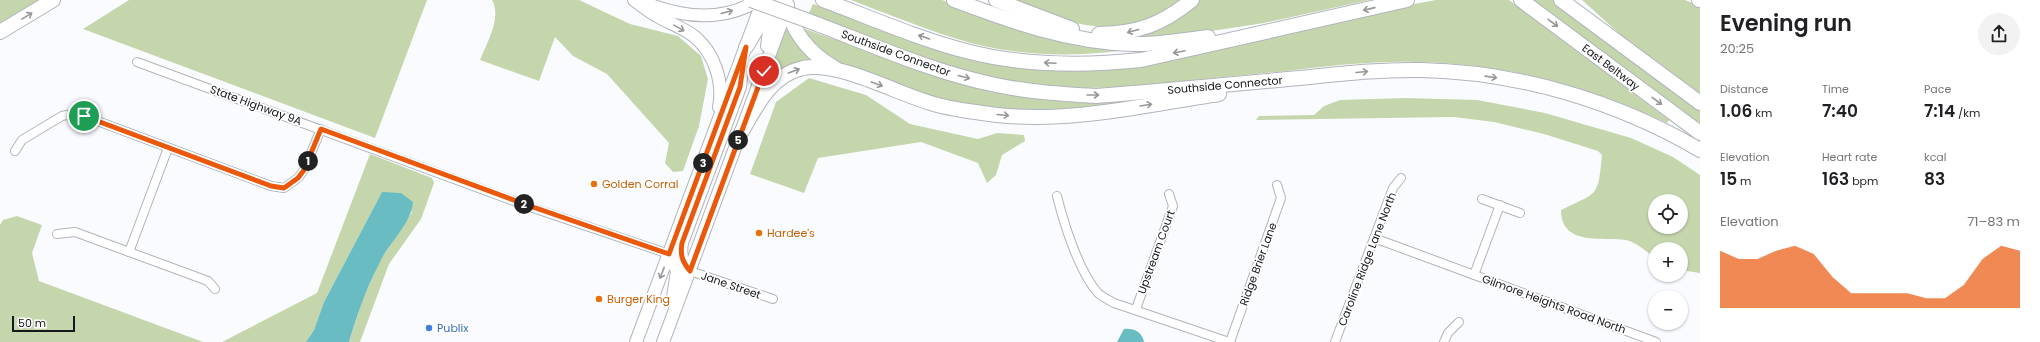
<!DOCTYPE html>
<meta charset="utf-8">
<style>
body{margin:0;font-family:Poppins,sans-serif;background:#f2f2f2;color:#202124;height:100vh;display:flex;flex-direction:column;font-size:15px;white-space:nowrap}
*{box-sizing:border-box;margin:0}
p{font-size:13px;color:#757577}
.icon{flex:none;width:22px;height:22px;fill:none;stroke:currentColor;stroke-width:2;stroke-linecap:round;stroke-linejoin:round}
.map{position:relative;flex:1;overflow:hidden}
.details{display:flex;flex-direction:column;background:#fff;width:340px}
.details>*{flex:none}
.controls{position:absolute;left:1648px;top:194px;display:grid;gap:8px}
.controls a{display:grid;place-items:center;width:40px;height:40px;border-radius:50%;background:#fff;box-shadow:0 1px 3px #0004;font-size:20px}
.scale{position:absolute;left:12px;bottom:10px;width:63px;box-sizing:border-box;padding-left:4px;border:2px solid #16171a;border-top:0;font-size:11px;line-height:14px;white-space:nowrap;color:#16171a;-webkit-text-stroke:3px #fff;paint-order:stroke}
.pin{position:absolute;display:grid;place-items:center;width:34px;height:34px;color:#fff;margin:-17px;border:2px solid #fff;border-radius:50%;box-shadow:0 1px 4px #0007}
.km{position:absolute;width:20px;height:20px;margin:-10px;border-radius:50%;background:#222;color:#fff;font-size:11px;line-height:20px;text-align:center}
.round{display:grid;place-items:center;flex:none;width:42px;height:42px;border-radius:21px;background:#f2f2f2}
.summary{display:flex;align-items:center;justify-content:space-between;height:68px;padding:0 20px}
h1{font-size:22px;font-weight:600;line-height:30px}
.metrics{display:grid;grid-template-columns:repeat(3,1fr);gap:6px;height:68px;padding:4px 20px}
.metrics div{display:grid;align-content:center}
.metrics b{font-size:17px;font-weight:600}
.metrics small{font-size:11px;font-weight:400}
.metrics p{font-size:11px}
.chart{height:112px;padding:8px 20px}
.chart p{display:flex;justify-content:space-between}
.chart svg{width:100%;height:72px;margin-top:4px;fill:#ea580c;opacity:.7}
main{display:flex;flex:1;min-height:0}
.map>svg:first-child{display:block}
.green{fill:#c5d6ad;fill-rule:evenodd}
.water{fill:#69bcc2}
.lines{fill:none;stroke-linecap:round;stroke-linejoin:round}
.minor-casing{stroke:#b1b4bb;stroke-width:10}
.primary-casing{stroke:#b1b4bb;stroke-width:14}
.motorway-casing{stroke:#b1b4bb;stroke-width:16}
.minor{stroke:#fff;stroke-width:8}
.primary{stroke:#fff;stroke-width:12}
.motorway{stroke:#fff;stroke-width:14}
.motorway-bridge-casing{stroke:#b1b4bb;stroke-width:16;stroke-linecap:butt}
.motorway-bridge{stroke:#fff;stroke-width:14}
.oneway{stroke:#969798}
.route-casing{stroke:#fff;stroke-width:8}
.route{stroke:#ea580c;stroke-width:5}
.food-dot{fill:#e8710a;stroke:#fff;stroke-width:1.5}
.shop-dot{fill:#3f7fe0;stroke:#fff;stroke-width:1.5}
.labels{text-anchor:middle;stroke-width:3.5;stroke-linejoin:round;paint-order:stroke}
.street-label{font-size:11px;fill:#16171a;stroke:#fff}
.food-label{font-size:11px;fill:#c56008;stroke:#fff;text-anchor:start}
.shop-label{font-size:11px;fill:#366cbe;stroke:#fff;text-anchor:start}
</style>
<main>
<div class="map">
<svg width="1700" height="342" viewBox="0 0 1700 342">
<rect width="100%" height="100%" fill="#fafbfe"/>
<g class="green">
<path d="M0 0H42L0 26Z"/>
<path d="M129 0H427L375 138 83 29Z"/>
<path d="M492 0H579L630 24 678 36 701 56 708 79 699 126 683 171 673 172 665 163 669 143 607 74 573 56 555 37 539 81 480 60C487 42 502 18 492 0Z"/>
<path d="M851 0H942L983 15 1117 48 1118 51C1064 58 1006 55 954 38 919 27 885 13 851 0Z"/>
<path d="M1006 0H1185C1174 7 1155 21 1143 24 1093 35 1051 17 1006 0Z"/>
<path d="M1199 0H1369L1264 23 1192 34 1142 37 1139 34Z"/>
<path d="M1436 0H1509L1669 120 1667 123C1590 86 1502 63 1416 62 1372 61 1329 66 1286 71 1231 76 1177 82 1123 87 1094 88 1066 89 1038 85 961 77 880 42 809 13L813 4 837 12 1058 70Z"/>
<path d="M1529 0H1554L1700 110V127Z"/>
<path d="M1582 0H1685L1700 6V97L1632 45Z"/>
<path d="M799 27C906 63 1007 112 1124 101V104L1085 110H1008L941 100 839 63 820 52Z"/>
<path d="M786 29 810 60 768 80V78Z"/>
<path d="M809 78 866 95 910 124 978 139 997 133 1024 135 1025 141 1002 155 996 175 987 183 978 163 921 142 818 158 804 193 750 174 776 102Z"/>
<path d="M1406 98 1477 100 1545 113 1631 138 1673 157 1700 175V273L1681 270V249H1655V258C1647 252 1636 242 1626 240 1602 237 1561 246 1561 210 1598 192 1598 198 1602 155L1598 151 1544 134 1494 122 1454 117 1256 120 1259 116 1314 115 1324 106 1340 100ZM1655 201H1681V227H1655Z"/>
<path d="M370 154 432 178 434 183 421 219 389 264 360 342H349L361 304 379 262 412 212 382 192 324 302 314 330 306 342H222L317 293Z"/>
<path d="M17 216 42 225 32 253 39 281 203 342H0V225L3 220Z"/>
</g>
<g class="water">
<path d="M382 192 401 193 413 202C411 225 388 243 379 264 366 289 357 315 349 342H306L314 330 324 302Z"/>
<path d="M1124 329C1134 328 1142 332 1144 342H1117Z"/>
</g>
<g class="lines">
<g class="minor-casing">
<g id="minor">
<path d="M137 62 530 207 669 254"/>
<path d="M15 151 22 140 62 116 72 114 84 116 271 186 284 188 298 178 304 170 321 129"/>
<path d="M1057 196C1064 224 1079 272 1098 293 1102 297 1109 300 1114 303L1229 342"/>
<path d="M1482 199 1520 213"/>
<path d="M57 234 75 232 208 281 215 289"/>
<path d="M1374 238 1656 342"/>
<path d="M129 252 168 148"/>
<path d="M690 271 773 299"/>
<path d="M1474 275 1500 205"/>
<path d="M1136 309 1173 206 1169 194"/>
<path d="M1230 342 1281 198 1277 185"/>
<path d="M1335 342 1393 188 1401 178"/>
<path d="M1444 342 1448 333 1459 322"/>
</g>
</g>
<g class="primary-casing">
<g id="primary">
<path d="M634 0C641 5 649 12 657 16 669 23 684 28 695 37 714 53 724 82 719 107"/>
<path d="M648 4C685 18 723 22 759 0"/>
<path d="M767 46 772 10V0"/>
<path d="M669 254 677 271 673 297"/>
<path d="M690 271C682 261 680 255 682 243L740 87 742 70"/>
<path d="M636 342 763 0"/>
<path d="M663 342 788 5"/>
</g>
</g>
<g class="motorway-casing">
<g id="motorway">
<path d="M785 0C791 30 808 53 835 68"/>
<path d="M823 0C869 17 919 39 966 51 1023 66 1083 66 1141 60L1407 0"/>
<path d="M954 0C1013 22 1068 42 1132 44 1157 45 1183 40 1208 37"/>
<path d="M996 0 1072 29"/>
<path d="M1521 0 1700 133"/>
<path d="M1561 0 1700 103"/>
<path d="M1699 0H1700"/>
<path d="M809 21C870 44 932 72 996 85 1029 92 1062 94 1096 96 1160 91 1224 85 1288 79 1332 75 1377 69 1421 70 1519 72 1616 101 1700 150"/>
<path d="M0 32 53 0"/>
<path d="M1099 34C1138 33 1161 25 1192 0"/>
<path d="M746 47 761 22 781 2"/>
<path d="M742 131C757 105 771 75 803 68 840 61 897 94 934 104 954 110 976 112 997 115 1071 123 1145 105 1219 94"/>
</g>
</g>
<use href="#minor" class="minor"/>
<use href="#primary" class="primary"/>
<use href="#motorway" class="motorway"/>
<g class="motorway-bridge-casing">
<path id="motorway-bridge" d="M751 0 809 21"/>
</g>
<use href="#motorway-bridge" class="motorway-bridge"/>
</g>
<defs><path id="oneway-shaft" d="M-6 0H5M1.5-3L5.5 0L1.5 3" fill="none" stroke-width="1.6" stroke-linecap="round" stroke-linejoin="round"/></defs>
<g class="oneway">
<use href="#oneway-shaft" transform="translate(1369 9) rotate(167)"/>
<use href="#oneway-shaft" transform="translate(727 12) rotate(-15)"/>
<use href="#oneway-shaft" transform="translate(27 16) rotate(-31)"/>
<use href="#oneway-shaft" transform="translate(1553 23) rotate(37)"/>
<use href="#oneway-shaft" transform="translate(679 28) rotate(29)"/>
<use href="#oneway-shaft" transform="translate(1133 31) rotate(165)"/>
<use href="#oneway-shaft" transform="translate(924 37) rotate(-161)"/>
<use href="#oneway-shaft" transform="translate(1179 52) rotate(168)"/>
<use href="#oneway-shaft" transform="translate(1050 63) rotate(-177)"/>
<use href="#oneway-shaft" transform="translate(794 71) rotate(-20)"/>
<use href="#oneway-shaft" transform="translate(1362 72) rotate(-5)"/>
<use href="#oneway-shaft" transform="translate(964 77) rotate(15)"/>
<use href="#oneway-shaft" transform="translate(1491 77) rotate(8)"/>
<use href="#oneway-shaft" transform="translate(877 84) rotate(20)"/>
<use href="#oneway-shaft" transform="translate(1093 95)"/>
<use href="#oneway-shaft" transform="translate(1657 101) rotate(37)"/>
<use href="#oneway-shaft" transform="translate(1146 105) rotate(-9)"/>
<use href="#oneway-shaft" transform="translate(1003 115) rotate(5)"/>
<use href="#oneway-shaft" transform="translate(662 273) rotate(111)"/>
</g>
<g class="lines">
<g class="route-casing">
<path id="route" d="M84 116 271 186 284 188 298 178 304 170 321 129 530 206 669 254 746 47 740 87 682 243C680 255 682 261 690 271L764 71"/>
</g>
<use href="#route" class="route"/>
</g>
<g class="food-dot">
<circle cx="594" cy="184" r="4"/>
<circle cx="759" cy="233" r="4"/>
<circle cx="599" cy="299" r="4"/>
</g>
<circle class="shop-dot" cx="429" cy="328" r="4"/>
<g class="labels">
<g class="street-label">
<text transform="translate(896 53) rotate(20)" y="4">Southside Connector</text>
<text transform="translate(1611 67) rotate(37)" y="4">East Beltway</text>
<text transform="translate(1225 85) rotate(-5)" y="4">Southside Connector</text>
<text transform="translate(256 105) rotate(20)" y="4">State Highway 9A</text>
<text transform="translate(1156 252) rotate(-70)" y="4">Upstream Court</text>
<text transform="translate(1367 259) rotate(-69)" y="4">Caroline Ridge Lane North</text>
<text transform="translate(1258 264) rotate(-70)" y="4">Ridge Brier Lane</text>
<text transform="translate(731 285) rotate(19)" y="4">Jane Street</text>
<text transform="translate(1554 304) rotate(20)" y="4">Gilmore Heights Road North</text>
</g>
<g class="food-label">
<text x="602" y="188">Golden Corral</text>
<text x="767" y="237">Hardee's</text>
<text x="607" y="303">Burger King</text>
</g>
<g class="shop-label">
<text x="437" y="332">Publix</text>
</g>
</g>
</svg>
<div class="controls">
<a><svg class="icon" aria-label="locate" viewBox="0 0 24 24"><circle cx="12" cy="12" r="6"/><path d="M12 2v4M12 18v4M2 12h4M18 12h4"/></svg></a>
<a>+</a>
<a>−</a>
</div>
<div class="scale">50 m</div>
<div class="pin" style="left:84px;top:116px;background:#1e9e55"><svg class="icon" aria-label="arrive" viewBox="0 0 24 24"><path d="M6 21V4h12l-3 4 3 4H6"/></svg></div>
<div class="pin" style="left:764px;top:71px;background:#d93025"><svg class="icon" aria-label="check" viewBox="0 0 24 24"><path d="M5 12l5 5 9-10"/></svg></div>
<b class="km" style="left:308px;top:161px">1</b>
<b class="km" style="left:524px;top:204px">2</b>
<b class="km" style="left:703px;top:163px">3</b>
<b class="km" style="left:738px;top:140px">5</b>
</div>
<section class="details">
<div class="summary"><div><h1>Evening run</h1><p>20:25</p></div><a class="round"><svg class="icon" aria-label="share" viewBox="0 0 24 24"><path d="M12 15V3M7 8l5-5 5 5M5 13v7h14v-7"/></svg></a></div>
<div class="metrics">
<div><p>Distance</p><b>1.06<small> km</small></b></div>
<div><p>Time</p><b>7:40</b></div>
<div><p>Pace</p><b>7:14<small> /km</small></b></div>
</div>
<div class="metrics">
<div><p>Elevation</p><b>15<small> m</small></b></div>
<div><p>Heart rate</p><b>163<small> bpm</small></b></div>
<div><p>kcal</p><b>83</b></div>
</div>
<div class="chart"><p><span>Elevation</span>71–83 m</p>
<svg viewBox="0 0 160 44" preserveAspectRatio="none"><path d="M0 44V9L10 14L20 14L30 9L40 6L50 11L60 25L70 35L80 35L90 35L100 35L110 38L120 38L130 30L140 14L150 6L160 9V44z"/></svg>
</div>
</section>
</main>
